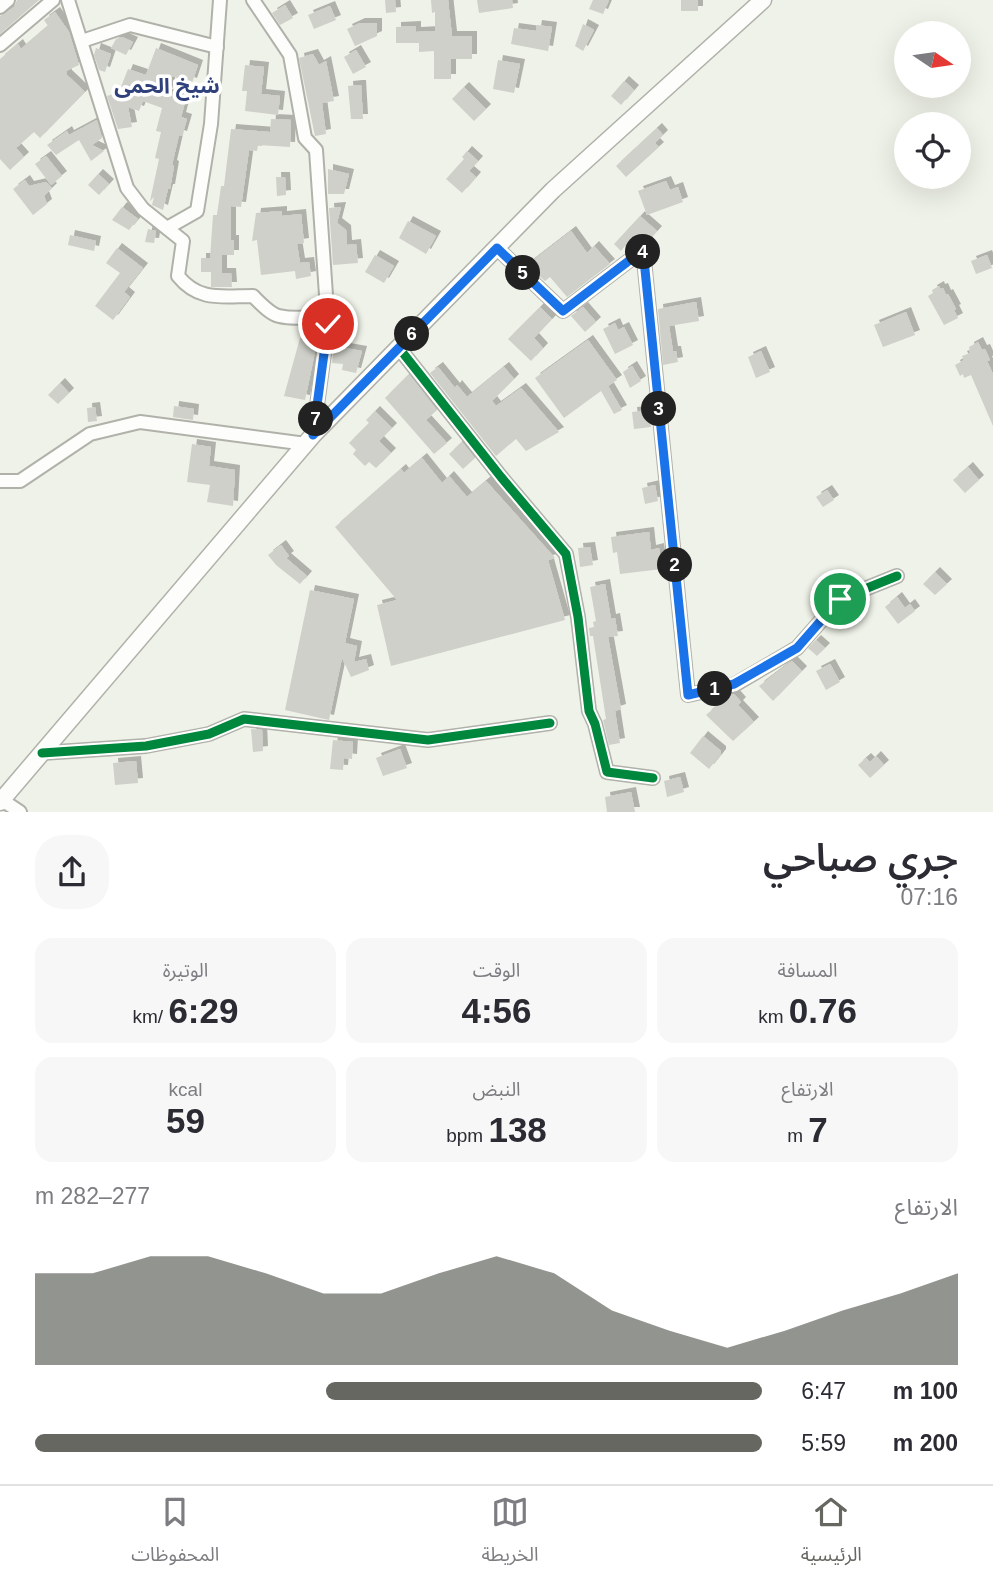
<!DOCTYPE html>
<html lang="ar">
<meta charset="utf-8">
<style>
body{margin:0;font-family:Arial,"Noto Sans Arabic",sans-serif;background:#f7f7f7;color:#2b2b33;direction:rtl;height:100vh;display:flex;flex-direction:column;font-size:26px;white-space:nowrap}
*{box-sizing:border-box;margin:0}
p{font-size:23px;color:#7c7c81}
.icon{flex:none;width:38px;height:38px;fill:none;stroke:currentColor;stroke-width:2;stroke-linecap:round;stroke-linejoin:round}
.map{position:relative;height:812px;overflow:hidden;direction:ltr}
.panel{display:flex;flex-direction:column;background:#fff;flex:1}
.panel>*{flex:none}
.needle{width:46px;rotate:103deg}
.fabs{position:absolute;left:894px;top:21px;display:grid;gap:14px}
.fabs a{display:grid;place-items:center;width:77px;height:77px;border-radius:50%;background:#fff;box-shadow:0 7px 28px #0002;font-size:35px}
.pin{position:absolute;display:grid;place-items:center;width:60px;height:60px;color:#fff;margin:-30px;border:4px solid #fff;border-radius:50%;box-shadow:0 2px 7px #0007}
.km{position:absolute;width:35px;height:35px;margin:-18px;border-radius:50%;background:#222;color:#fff;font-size:19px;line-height:35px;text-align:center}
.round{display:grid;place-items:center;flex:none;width:74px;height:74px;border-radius:28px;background:#f7f7f7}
.headline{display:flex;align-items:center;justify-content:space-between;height:119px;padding:0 35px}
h1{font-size:38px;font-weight:600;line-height:52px}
.figures{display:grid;grid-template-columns:repeat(3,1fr);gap:10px;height:119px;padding:7px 35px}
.figures div{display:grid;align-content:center;border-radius:18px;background:#f7f7f7;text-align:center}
.figures b{font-size:35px;font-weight:600}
.figures small{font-size:19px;font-weight:400}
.figures p{font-size:19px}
.chart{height:196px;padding:14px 35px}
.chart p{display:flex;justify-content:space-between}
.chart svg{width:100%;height:126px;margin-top:7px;fill:#656760;opacity:.7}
ul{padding:0 35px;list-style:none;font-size:23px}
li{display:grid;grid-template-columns:112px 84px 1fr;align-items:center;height:52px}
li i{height:18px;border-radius:9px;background:#656760}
.tab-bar{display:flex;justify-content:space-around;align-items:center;height:98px;border-top:2px solid #e1e1e2;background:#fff;font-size:19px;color:#7c7c81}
.tab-bar a{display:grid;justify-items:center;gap:4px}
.tab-bar .active{color:#656760}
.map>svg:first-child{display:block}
.building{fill:#cfd0c9;filter:url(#shadow)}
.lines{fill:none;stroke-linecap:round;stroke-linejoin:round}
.minor-casing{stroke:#b0b2aa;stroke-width:16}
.major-casing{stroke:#b0b2aa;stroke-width:19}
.minor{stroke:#fdfdfc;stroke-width:12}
.major{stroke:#fdfdfc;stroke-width:16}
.cycleway-casing{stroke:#fff;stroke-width:13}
.cycleway{stroke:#00873e;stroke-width:9}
.route-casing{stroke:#fff;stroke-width:14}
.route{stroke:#1a73e8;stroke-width:9}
.labels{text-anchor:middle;stroke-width:7;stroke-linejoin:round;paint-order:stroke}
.quarter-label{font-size:21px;font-weight:bold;fill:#2f407a;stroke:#fff}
</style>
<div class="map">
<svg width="993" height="812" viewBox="0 0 993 812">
<defs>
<filter id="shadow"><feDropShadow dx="5" dy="-5" stdDeviation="0" flood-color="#0004"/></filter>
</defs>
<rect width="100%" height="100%" fill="#eff2e8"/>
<g class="building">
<path d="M17 0H39L0 34V16L14 7Z"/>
<path d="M385 0H395L396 12 386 13Z"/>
<path d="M431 0H448L452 36H472V59H451V79H434V51L419 52V43H396V27L416 26V32L435 31V12L432 13Z"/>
<path d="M477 0H512L513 8 479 13Z"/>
<path d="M593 0H609L603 14 589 9Z"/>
<rect x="681" y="0" width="17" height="11"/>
<path d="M285 5 293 18 280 25 272 13Z"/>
<path d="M330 6 336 20 314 29 308 15Z"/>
<path d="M55 12 69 32 79 65 66 71 67 75 85 92 40 138 34 132 16 148 24 157 10 170 0 159V59L18 44 21 49 48 26 44 20Z"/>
<path d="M360 23H377V36L355 46 347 29Z"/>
<path d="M583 24 594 30 583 51 575 46Z"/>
<path d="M537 25 552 27 548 51 511 44 514 28 536 31Z"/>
<path d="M122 37 133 42 126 55 111 48 116 39Z"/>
<path d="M96 48 111 54 105 72 99 70 94 55Z"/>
<path d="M156 48 198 65 192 83 172 76 167 94 186 99 181 117 187 119 182 136 179 135 172 165 174 166 170 189H168L163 210 152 205 154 197 150 201 159 159 155 158 161 132 156 131 162 108 143 101 139 111 128 107 132 127 118 129 107 96 119 92 128 69 146 75Z"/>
<path d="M356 50 366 67 353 74 344 57Z"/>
<path d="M313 54 319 65 326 61 334 101 322 103 326 134 315 136 299 58Z"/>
<path d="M498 60 520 64 514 93 493 89Z"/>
<path d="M245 65 264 67 261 94 280 96 278 115 245 111 247 91H242Z"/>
<path d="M624 81 634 90 621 105 611 96Z"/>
<path d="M357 85H361L363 119H351L348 86Z"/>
<path d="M464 87 486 109 474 121 452 99Z"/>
<path d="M271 119 291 120 290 147 258 145 257 151 249 150 241 207 231 206V240H234V255H222V273H231L232 287H211V272H201V258H210L213 215H217L221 186H224L231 129 270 132Z"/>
<path d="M97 120 102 138 92 145 104 151 91 161 79 140 56 155 47 145 67 131 69 135Z"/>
<path d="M657 128 663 135 655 143 659 147 626 177 616 166Z"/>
<path d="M467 151 478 161 469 171 476 177 462 193 446 179 464 159 462 157Z"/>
<path d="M46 156 62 176 51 185 35 164Z"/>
<path d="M328 169 349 174 344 194H328Z"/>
<path d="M98 174 109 184 99 195 88 185Z"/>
<path d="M276 177H285L286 195 277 196Z"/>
<path d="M25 180 29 186 46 182 52 188 44 196 47 204 33 215 13 189Z"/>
<path d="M666 181 670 190 678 187 683 202 647 215 638 191Z"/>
<path d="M122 207 138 219 129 230 112 220Z"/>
<path d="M341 207 337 223 346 230 347 245 356 244 358 263 333 265 329 208Z"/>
<path d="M282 211V216L301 214 304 243 297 244 300 263 309 262 311 276 296 279 295 271 261 275 257 240 252 241 256 213Z"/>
<path d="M640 216 657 231 647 242 641 241 629 250 625 246 621 251 614 244Z"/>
<path d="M408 221 436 236 426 254 399 238Z"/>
<path d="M148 229 156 231 154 243 145 242Z"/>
<path d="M571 231 587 253 594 246 610 264 567 297 550 277 545 281 527 265Z"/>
<path d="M70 235 96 241 94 251 68 245Z"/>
<path d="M117 248 143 268 124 292 130 297 113 320 95 306 120 273 106 263Z"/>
<path d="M375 255 394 266 384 283 365 272Z"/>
<path d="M987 255 992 268 976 274 971 261Z"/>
<path d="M939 286 940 289 943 288 946 295 948 294 956 309 954 310 958 318 944 325 928 296 933 293 932 290Z"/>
<path d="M696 302 699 321 669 326 673 351H676L678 362 663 365 658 309Z"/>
<path d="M540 307 552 319 534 338 543 348 531 361 508 339Z"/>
<path d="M583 307 596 322 585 332 571 316Z"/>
<path d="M906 312 915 335 883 347 874 325Z"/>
<path d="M615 323 618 330 624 327 633 345 615 354 603 329Z"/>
<path d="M300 338 317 342 305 400 284 396Z"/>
<path d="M588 340 617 380 608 386 622 410 614 414 601 391 564 418 535 378Z"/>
<path d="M978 342 982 350 985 349 990 360 987 361 993 374V426L971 375 964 378 963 374 960 376 955 365 964 360 962 356 970 353 969 347Z"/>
<path d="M334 346 362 351 356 373 342 370 343 364 332 363Z"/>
<path d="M761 351 770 372 756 378 748 357Z"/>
<path d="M632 366 641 381 630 388 623 372Z"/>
<path d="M438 367 455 388 457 385 467 397 504 367 514 379 492 401 496 406 521 388 559 432 526 451 516 439 496 456 430 373Z"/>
<path d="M409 374 437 410 426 420 447 443 434 454 385 398Z"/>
<path d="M60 383 69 393 58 404 48 395Z"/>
<path d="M174 406 194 409 193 420 173 417Z"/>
<path d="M95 407 97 421 88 422 87 408Z"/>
<path d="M649 410 651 427 634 429 632 412Z"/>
<path d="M375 411 392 428 379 441 391 453 376 468 369 462 365 466 353 454 356 450 349 443 369 423 366 420Z"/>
<path d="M462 442 475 458 463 469 449 454Z"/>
<path d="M192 444 211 447 209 466 235 470 233 506 207 502 210 485 187 482Z"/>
<path d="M422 458 442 483 449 476 467 497 486 481 555 558 548 560 565 620 391 666 377 605 397 600 335 527 401 469 404 473Z"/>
<path d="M968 467 979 480 965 493 953 480Z"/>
<path d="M655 485 658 501 645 504 642 488Z"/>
<path d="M827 490 834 500 823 507 816 497Z"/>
<path d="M649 532 651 550 659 548 662 569 620 574 617 552 613 553 611 537Z"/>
<path d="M281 545 289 556 286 558 307 576 300 584 276 565 268 555Z"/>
<path d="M590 547 593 565 580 567 578 548Z"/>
<path d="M935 572 947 584 935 595 923 584Z"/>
<path d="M605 584 611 619 615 618 618 636 608 637 621 709 615 711 620 743 609 745 603 720 606 719 593 636H590L589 628 594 627 593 622 596 621 590 587Z"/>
<path d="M310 590 354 599 345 643 357 646 354 662 366 659 369 670 351 677 342 658 329 720 285 710Z"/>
<path d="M897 597 905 608 910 604 915 611 898 624 885 607Z"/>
<path d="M816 640 825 648 817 656 808 648Z"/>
<path d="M792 661 802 671 773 701 759 686Z"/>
<path d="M830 664 840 682 826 690 816 671Z"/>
<path d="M734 694 741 702 738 705 754 722 733 741 706 715 729 695Z"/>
<path d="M251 729 262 730 263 751 253 752Z"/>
<path d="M703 736 721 751V754L709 769 690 753Z"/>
<path d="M333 740 353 742 352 759 344 758 343 770 330 769Z"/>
<path d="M400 749 407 768 383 776 376 758Z"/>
<path d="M876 756 884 765 870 778 858 765 866 758 870 762Z"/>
<path d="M136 761 138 783 115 785 113 763Z"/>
<path d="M680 777 684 792 667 797 664 781Z"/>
<path d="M631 792 635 812H607L605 797Z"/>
</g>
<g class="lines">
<g class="minor-casing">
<g id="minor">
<path d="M68 0 127 188 143 209 183 241 178 276C199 302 222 296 253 296 260 303 270 314 279 316 300 321 307 313 328 324"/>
<path d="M253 0 290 55 305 138 316 150 328 324 313 435"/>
<path d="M0 7 8 0"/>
<path d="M82 41 130 25 217 47"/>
<path d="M0 45 53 0"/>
<path d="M167 228 197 211 211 124 220 0"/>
<path d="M497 248 563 311 643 250 688 695 734 685 797 648 840 599 897 576"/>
<path d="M399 348 501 477 566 554 578 617 589 711 595 724 607 772 653 778"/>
<path d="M0 481H20L90 434 140 422 306 444"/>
<path d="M42 753 146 746 209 734 244 719 428 740 550 723"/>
<path d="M2 800 20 812"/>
</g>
</g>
<g class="major-casing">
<path id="major" d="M0 802 313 435 553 190 763 0"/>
</g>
<use href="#minor" class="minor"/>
<use href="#major" class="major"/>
<g class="cycleway-casing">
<g id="cycleway">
<path d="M497 248 563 311 643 250 688 695 734 685 797 648 840 599 897 576"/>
<path d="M399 348 501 477 566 554 578 617 589 711 595 724 607 772 653 778"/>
<path d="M42 753 146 746 209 734 244 719 428 740 550 723"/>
</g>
</g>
<use href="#cycleway" class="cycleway"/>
</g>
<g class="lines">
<g class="route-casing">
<path id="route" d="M328 324 313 435 497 248 563 311 643 250 688 695 734 684 797 648 840 599"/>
</g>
<use href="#route" class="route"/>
</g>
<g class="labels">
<g class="quarter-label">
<text x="167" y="93">شيخ الحمى</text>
</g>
</g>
</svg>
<div class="fabs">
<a><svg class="needle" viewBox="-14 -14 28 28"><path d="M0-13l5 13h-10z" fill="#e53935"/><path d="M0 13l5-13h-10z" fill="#7c7c81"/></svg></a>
<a><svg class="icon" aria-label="locate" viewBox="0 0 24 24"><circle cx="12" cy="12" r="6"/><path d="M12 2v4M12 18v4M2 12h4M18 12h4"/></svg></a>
</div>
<div class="pin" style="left:840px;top:599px;background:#1e9e55"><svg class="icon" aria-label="arrive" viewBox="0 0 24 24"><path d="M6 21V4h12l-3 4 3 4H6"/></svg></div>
<div class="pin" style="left:328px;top:324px;background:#d93025"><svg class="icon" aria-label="check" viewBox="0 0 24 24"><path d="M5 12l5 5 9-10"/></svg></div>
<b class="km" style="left:715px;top:689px">1</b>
<b class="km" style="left:675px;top:565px">2</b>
<b class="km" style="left:659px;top:409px">3</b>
<b class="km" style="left:643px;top:252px">4</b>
<b class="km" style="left:523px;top:273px">5</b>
<b class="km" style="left:412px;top:334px">6</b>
<b class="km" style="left:316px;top:419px">7</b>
</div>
<section class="panel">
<div class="headline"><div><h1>جري صباحي</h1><p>07:16</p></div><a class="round"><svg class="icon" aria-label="share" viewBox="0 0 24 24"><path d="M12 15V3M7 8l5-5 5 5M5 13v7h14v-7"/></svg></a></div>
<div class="figures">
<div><p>المسافة</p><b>0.76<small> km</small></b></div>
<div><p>الوقت</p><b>4:56</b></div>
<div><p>الوتيرة</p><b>6:29<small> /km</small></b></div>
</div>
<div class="figures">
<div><p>الارتفاع</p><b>7<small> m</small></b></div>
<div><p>النبض</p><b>138<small> bpm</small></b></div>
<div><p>kcal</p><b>59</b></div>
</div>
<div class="chart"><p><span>الارتفاع</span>277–282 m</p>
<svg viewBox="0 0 160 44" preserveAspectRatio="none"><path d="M0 44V12L10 12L20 6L30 6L40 12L50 19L60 19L70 12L80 6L90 12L100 25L110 32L120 38L130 32L140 25L150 19L160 12V44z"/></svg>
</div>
<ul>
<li><b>100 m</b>6:47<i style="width:60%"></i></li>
<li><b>200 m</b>5:59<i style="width:100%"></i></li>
</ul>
</section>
<nav class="tab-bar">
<a class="active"><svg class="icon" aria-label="home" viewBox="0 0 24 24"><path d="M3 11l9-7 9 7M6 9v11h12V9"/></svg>الرئيسية</a>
<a><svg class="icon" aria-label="map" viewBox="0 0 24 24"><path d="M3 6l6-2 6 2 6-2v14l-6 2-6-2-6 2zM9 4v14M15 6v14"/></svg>الخريطة</a>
<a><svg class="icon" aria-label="saved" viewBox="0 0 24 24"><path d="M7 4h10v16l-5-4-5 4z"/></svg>المحفوظات</a>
</nav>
